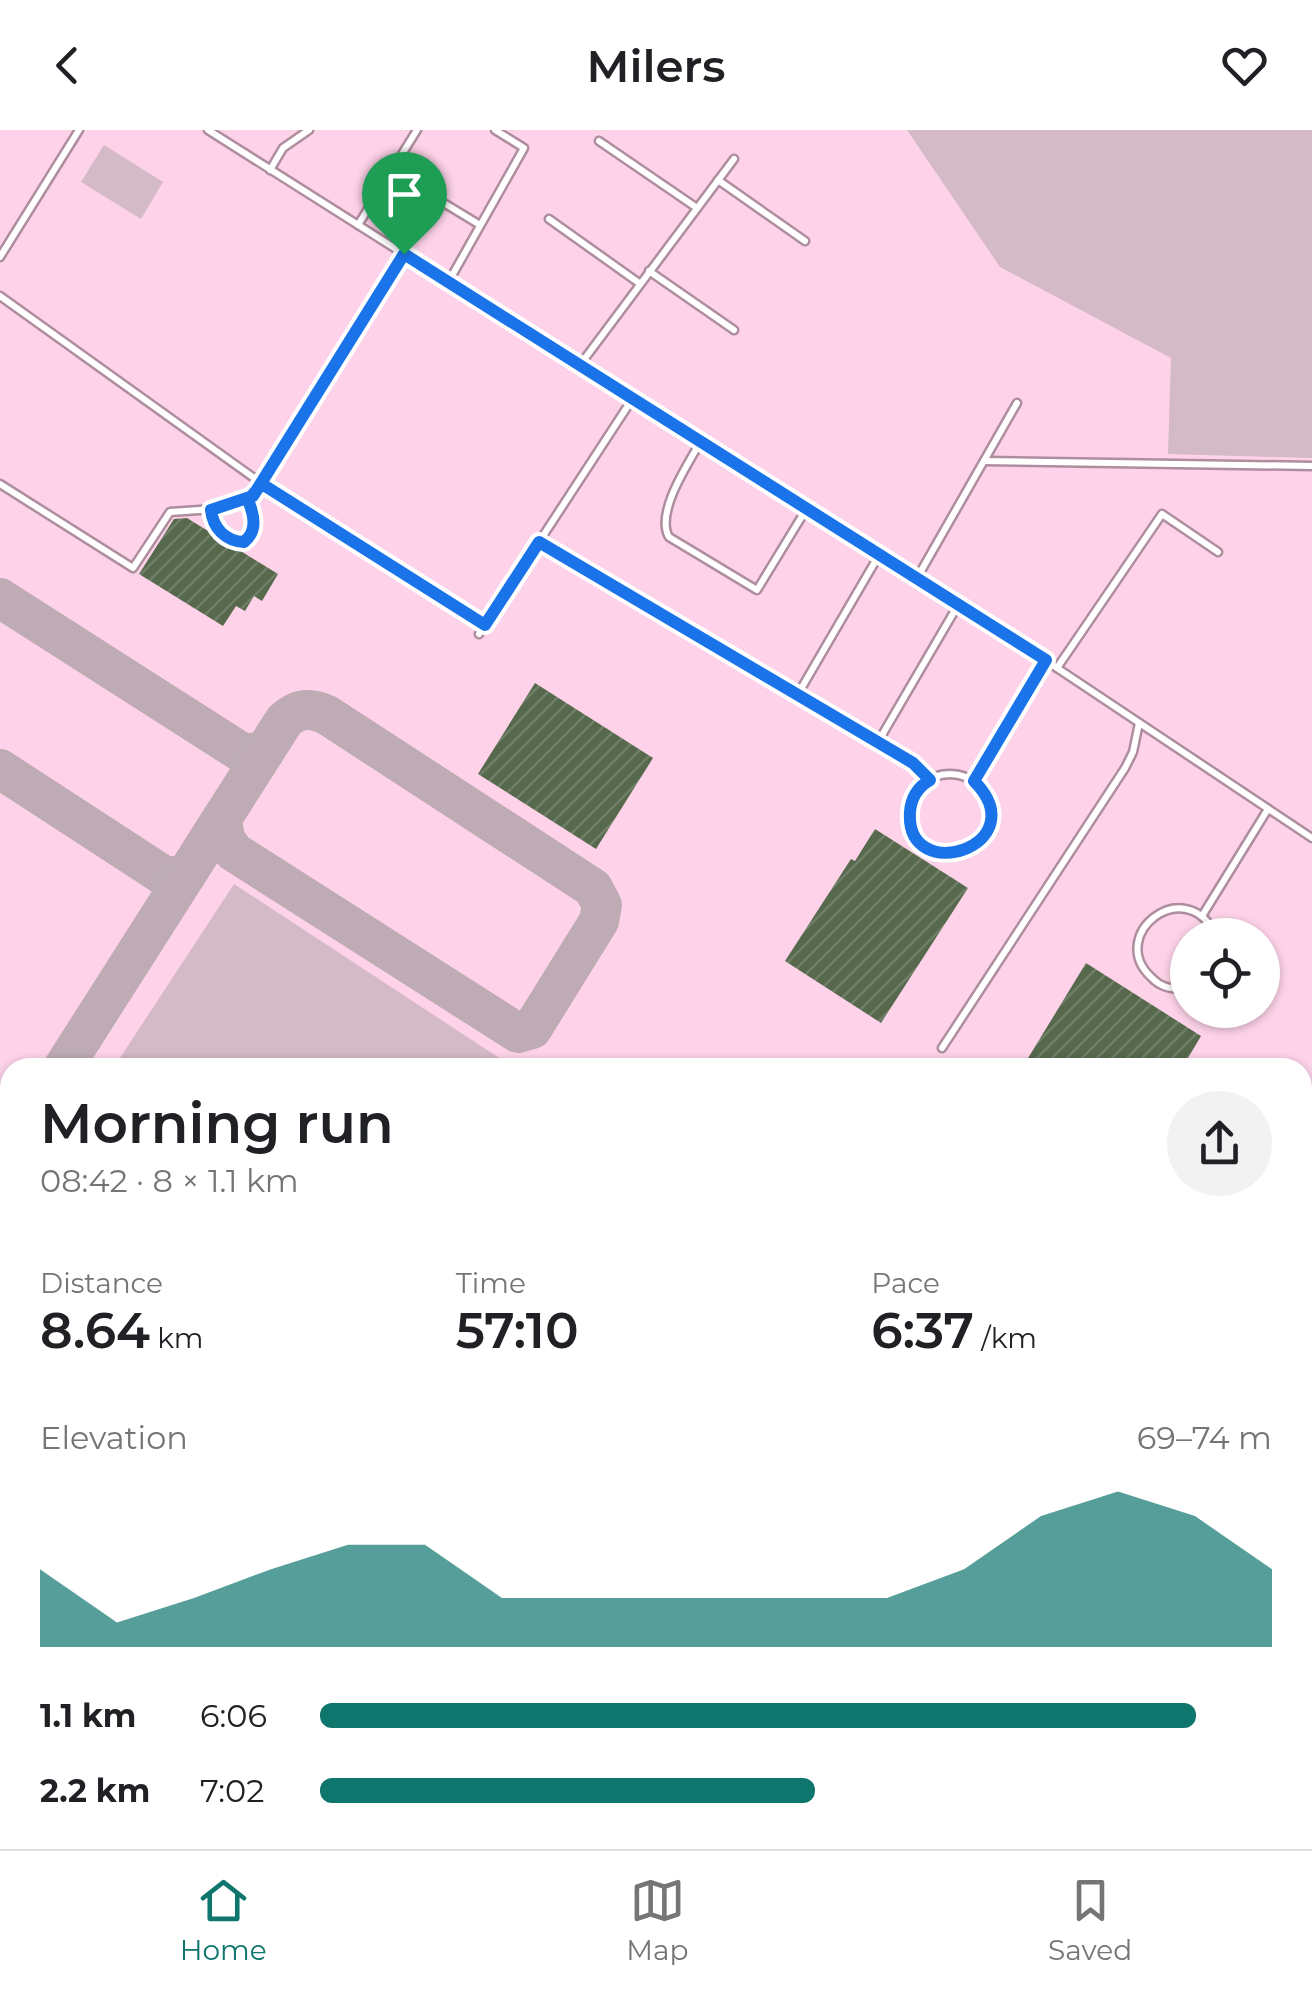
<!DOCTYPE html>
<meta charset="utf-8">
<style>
body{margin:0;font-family:Montserrat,sans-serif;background:#f2f2f2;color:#202124;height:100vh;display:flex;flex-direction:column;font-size:38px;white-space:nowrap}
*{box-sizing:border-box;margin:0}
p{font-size:32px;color:#757577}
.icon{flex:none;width:55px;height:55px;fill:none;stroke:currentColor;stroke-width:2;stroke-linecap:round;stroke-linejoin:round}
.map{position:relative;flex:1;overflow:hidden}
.details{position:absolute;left:0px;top:928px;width:1312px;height:792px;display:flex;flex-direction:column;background:#fff;border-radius:30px 30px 0 0;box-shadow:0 2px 8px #0004}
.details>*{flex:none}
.controls{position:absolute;left:1170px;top:788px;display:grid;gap:20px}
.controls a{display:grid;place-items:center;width:110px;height:110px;border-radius:50%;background:#fff;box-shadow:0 2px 8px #0004;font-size:50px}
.pin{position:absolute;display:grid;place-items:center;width:85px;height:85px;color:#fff;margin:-102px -42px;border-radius:50% 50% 50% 0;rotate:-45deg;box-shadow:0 0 10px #0007}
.pin .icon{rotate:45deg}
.round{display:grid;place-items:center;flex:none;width:105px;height:105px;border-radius:52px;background:#f2f2f2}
.summary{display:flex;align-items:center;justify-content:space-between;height:170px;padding:0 40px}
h1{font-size:55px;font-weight:600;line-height:75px}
.stats{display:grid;grid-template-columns:repeat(3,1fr);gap:15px;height:170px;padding:10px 40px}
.stats div{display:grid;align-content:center}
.stats b{font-size:50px;font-weight:600}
.stats small{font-size:28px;font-weight:400}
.stats p{font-size:28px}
.chart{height:280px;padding:20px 40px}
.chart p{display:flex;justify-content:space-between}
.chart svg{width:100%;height:180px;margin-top:10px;fill:#0f766e;opacity:.7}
ul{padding:0 40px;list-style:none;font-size:32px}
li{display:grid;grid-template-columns:160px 120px 1fr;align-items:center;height:75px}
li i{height:25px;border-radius:12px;background:#0f766e}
header{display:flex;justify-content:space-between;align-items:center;height:130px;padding:0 40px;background:#fff;font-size:45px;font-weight:600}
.dock{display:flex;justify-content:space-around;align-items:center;height:140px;border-top:2px solid #e0e0e0;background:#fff;font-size:28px;color:#757577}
.dock a{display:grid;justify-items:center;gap:5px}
.dock .active{color:#0f766e}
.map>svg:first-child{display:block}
.built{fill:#fed3e9;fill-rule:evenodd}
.grass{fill:#d4b9c7}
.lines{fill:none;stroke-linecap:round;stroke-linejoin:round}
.taxiway{stroke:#beabb4;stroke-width:40}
.runway{stroke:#beabb4;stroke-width:100}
.building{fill:url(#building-hatch)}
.service-casing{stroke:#ae8e9e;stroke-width:11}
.service{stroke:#fff;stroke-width:6}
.route-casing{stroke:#fff;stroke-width:20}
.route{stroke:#1a73e8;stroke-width:12}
</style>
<header><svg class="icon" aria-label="back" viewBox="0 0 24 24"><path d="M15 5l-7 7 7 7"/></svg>Milers<svg class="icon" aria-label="heart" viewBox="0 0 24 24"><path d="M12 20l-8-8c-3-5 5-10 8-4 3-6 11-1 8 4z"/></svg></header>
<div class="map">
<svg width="1312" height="1719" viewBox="0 0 1312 1719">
<defs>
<pattern id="building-hatch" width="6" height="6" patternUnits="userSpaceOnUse" patternTransform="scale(2.5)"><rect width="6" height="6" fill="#56694c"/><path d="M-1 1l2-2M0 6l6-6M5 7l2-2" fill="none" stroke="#707e68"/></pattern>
</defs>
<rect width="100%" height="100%" fill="#fde7f2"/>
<path class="built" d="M0 0H1312V1719H0ZM1188 805H1262V880H1188ZM10 938H1302V1710H10Z"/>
<g class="grass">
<path d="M907 0H1312V328L1168 324 1171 228 1000 137Z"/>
<path d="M104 15 163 52 141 89 81 52Z"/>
<path d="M234 754 513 937H114Z"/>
<path d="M0 1322 10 1383V1556L0 1558Z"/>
<path d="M10 1640V1710H65L67 1719H0V1642Z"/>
</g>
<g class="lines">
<g class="taxiway">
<path d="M0 468 244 624 265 621"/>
<path d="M0 639 166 747 186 745"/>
<path d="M63 938 284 591C297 578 311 577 327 585L593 758 602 775 599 791 532 899 518 903 234 722 225 709 222 688"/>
<path d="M0 1036 10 1021"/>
<path d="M0 1600 10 1599"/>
<path d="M977 1719 983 1710"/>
</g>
<g class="runway">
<path d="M0 1217 10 1223"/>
<path d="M765 1710 779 1719"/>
</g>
</g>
<g class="building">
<path d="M187 388 278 444 262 471 254 466 245 481 236 476 223 496 139 444 174 389Z"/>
<path d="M535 553 653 628 596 719 478 644Z"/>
<path d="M875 699 968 758 881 893 785 831 851 729 855 731Z"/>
<path d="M1086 833 1201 906 1182 938H1022Z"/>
</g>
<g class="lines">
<g class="service-casing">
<g id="service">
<path d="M208 0 1033 522 1312 708"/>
<path d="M599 11 697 78"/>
<path d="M270 40 283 18 309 0"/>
<path d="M391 41 480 95"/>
<path d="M718 50 805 111"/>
<path d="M549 89 639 153"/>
<path d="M358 95 417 0"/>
<path d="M0 127 79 0"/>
<path d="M649 141 734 200"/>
<path d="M449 151 524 18 495 0"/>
<path d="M0 166 261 353 485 495"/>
<path d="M580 235 734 29"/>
<path d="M701 311C688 334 655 383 669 407L757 460 807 378"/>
<path d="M984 331 1312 336"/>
<path d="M0 354 133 438 170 382 214 379 253 367 404 124"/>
<path d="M211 380C213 398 225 411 244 412 258 402 254 385 248 370"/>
<path d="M539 412 913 633 929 650"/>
<path d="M917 448 1017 273"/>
<path d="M479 504 633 268"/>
<path d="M1057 538 1162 384 1218 422"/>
<path d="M798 564 879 425"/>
<path d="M878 612 958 475"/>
<circle cx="950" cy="684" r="40"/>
<path d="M974 651 1045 531"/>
<path d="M1202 786 1268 679"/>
<path d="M1188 858C1173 860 1161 858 1151 847 1106 805 1185 742 1216 805"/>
<path d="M942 918 1125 638 1133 622 1139 593"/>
<path d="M0 1276 10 1339"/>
<path d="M71 1710 73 1719"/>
</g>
</g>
<use href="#service" class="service"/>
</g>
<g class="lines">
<g class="route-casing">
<path id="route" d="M404 124 253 366 211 380C213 398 225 411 244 412 258 401 254 385 248 370L262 354 485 495 539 412 913 633 930 650C918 657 911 668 910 682 905 758 1038 716 974 651L1046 530 404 124"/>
</g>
<use href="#route" class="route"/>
</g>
</svg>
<div class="controls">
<a><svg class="icon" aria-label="locate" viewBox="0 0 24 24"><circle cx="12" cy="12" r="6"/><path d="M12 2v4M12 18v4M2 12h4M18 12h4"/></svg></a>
</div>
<div class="pin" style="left:404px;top:124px;background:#1e9e55"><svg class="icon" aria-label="arrive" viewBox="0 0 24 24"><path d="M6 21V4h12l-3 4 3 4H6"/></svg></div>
<section class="details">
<div class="summary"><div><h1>Morning run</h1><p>08:42 · 8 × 1.1 km</p></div><a class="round"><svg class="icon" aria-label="share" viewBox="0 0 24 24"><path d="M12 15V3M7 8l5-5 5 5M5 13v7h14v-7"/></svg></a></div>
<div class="stats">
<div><p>Distance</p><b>8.64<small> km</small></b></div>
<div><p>Time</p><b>57:10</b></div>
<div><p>Pace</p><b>6:37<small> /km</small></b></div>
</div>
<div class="chart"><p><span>Elevation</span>69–74 m</p>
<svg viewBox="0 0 160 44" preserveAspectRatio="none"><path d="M0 44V25L10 38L20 32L30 25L40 19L50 19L60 32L70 32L80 32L90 32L100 32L110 32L120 25L130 12L140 6L150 12L160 25V44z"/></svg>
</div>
<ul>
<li><b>1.1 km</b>6:06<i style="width:92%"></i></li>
<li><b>2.2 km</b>7:02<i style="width:52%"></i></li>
</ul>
</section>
</div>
<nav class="dock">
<a class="active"><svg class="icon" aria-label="home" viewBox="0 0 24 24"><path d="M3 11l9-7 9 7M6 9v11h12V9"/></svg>Home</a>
<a><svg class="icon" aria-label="map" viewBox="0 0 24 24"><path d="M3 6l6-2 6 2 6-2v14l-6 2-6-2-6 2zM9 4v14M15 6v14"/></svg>Map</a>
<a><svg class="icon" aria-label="saved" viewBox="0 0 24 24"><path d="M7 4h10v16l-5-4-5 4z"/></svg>Saved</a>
</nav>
